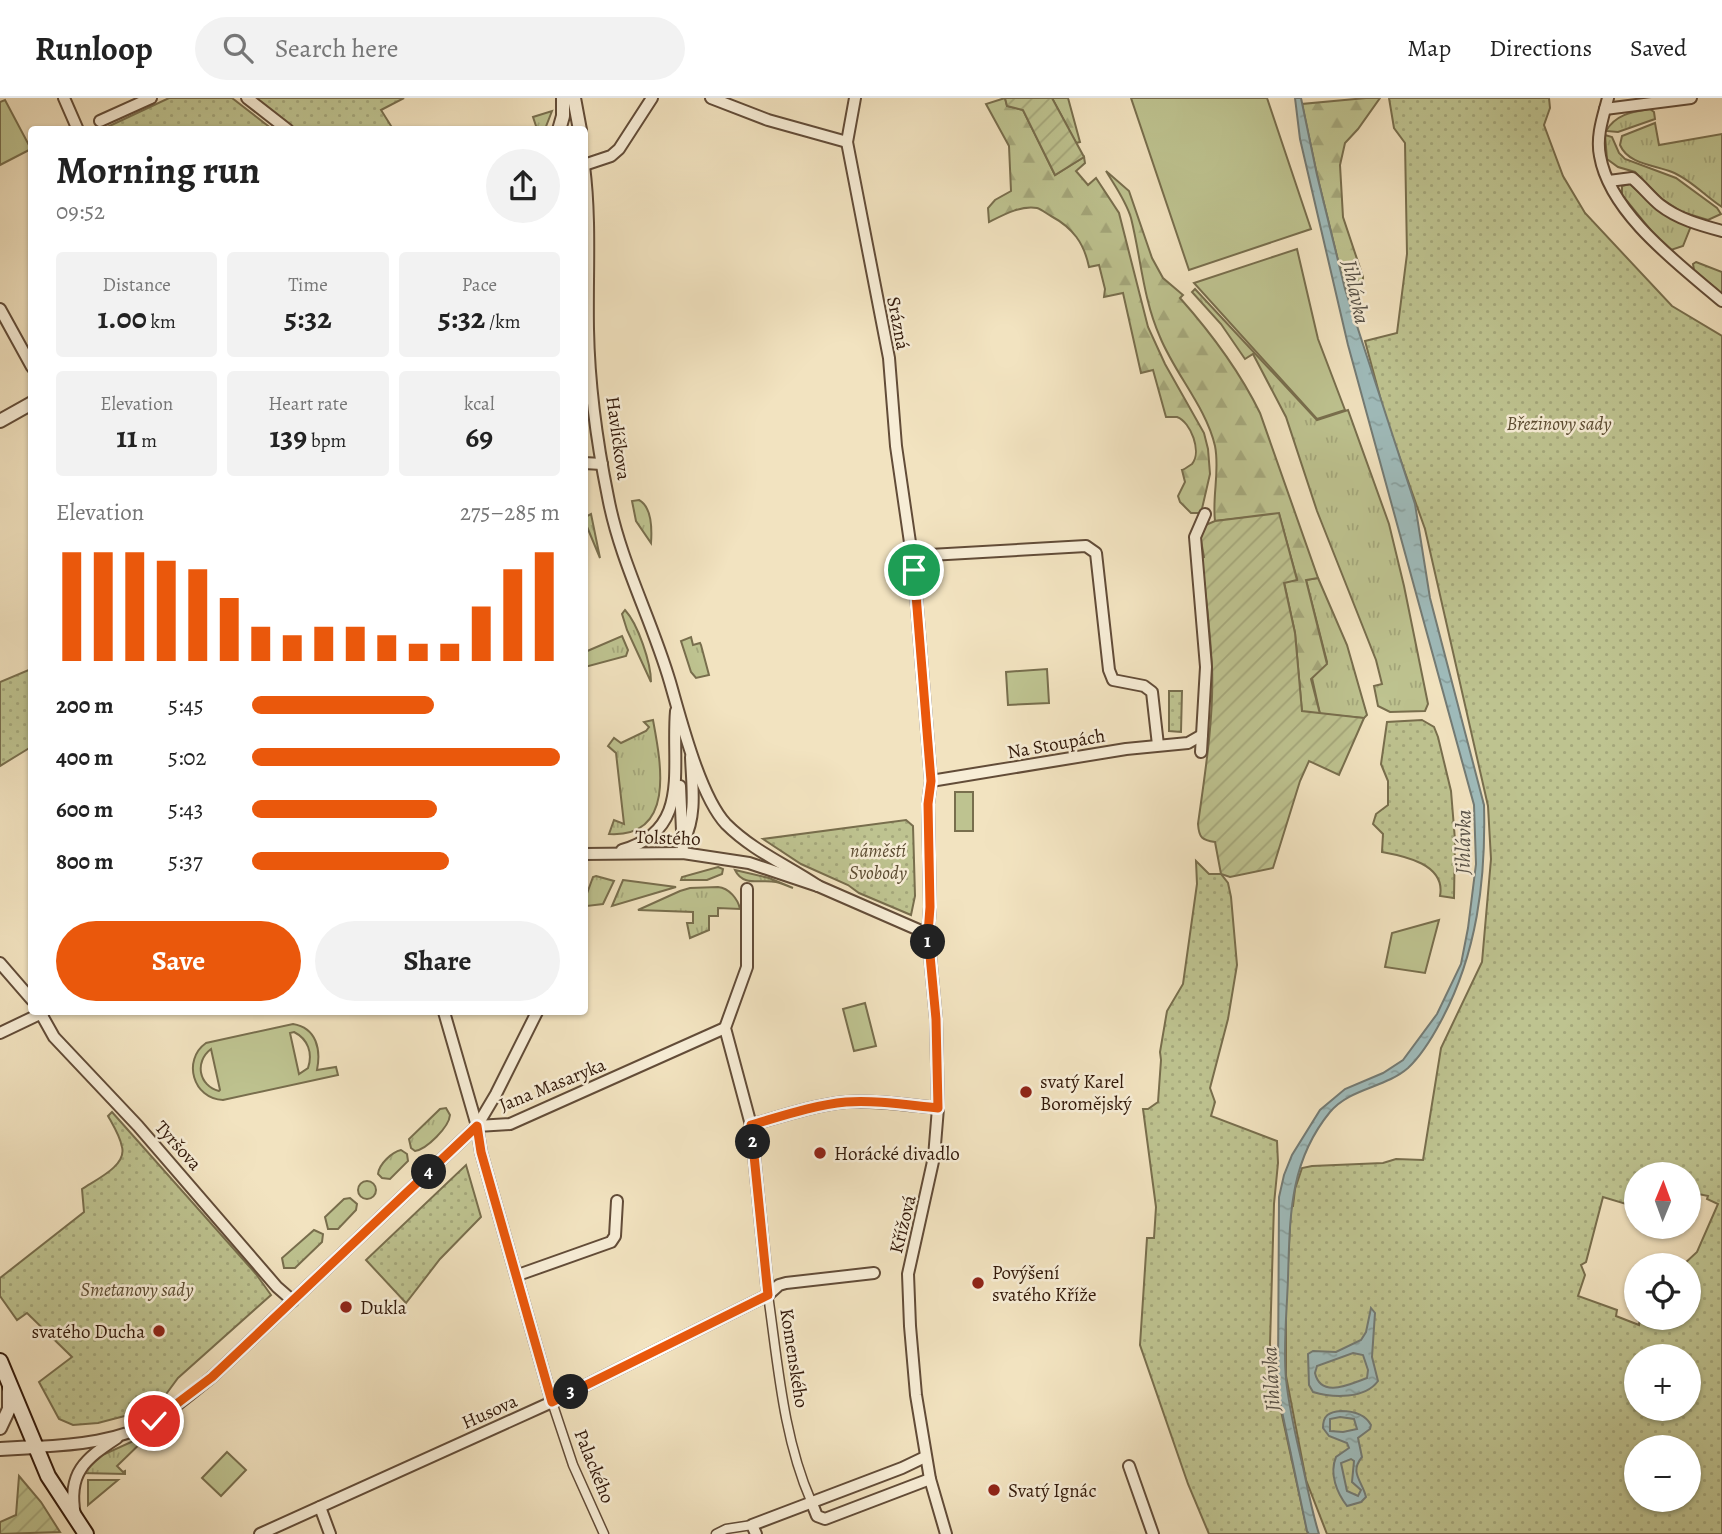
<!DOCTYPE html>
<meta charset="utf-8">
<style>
body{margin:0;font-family:Alegreya,serif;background:#f2f2f2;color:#222;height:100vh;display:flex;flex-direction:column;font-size:26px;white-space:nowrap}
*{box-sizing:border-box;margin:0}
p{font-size:23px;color:#767676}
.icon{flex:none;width:38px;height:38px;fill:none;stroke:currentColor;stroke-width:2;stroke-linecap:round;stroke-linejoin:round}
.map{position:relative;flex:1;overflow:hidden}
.drawer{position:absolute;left:28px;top:28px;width:560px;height:889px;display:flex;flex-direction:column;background:#fff;border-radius:7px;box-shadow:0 2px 5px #0004}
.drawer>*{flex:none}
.needle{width:46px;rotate:1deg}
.buttons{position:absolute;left:1624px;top:1064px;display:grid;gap:14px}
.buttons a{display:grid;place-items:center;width:77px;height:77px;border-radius:50%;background:#fff;box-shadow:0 2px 5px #0004;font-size:35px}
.pin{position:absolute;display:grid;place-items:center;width:60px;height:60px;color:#fff;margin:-30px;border:4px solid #fff;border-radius:50%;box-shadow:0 2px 7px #0007}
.km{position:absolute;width:35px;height:35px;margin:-18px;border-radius:50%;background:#222;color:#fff;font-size:19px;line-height:35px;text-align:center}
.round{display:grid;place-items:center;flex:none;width:74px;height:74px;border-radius:37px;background:#f2f2f2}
.overview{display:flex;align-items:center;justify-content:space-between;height:119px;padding:0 28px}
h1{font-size:38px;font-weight:600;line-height:52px}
.figures{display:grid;grid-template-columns:repeat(3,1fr);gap:10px;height:119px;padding:7px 28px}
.figures div{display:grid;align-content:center;border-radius:7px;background:#f2f2f2;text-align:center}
.figures b{font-size:30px;font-weight:600}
.figures small{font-size:19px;font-weight:400}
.figures p{font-size:19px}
.chart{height:196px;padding:14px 28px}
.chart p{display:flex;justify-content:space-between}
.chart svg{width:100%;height:126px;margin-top:7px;stroke:#ea580c;stroke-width:6}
.cta{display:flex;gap:14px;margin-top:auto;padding:14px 28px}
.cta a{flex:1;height:80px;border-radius:42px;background:#ea580c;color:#fff;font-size:28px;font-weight:600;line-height:80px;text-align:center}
.cta a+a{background:#f2f2f2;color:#222}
ul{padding:0 28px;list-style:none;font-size:23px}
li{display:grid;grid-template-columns:112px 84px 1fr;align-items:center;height:52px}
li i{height:18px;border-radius:9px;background:#ea580c}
header{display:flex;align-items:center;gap:42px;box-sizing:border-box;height:98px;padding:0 35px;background:#fff;border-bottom:2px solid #e0e0e0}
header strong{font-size:33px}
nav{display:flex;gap:38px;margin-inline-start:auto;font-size:24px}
.search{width:490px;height:63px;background:#f2f2f2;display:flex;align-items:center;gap:18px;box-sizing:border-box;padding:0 24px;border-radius:38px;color:#767676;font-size:26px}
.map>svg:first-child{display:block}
.grass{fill:url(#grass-tufts);stroke:#786e4d;stroke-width:2}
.forest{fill:url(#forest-firs);stroke:#786e4d;stroke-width:2}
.park{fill:url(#park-dots);stroke:#786e4d;stroke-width:2;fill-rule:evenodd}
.garden{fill:url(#garden-furrows);stroke:#786e4d;stroke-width:2}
.pitch{fill:#bec390;stroke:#786e4d;stroke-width:2;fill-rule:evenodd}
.water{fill:url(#water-ripples);stroke:#737b75;stroke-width:2;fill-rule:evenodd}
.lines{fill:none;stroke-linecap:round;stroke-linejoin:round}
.pedestrian-casing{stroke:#624c38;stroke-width:11}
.minor-casing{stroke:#624c38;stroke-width:14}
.tertiary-casing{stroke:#624c38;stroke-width:16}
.secondary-casing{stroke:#32190a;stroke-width:18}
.pedestrian{stroke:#f7edd6;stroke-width:8}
.minor{stroke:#f7edd6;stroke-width:10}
.tertiary{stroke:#f7edd6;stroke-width:12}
.secondary{stroke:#f7edd6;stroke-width:14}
.route-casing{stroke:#fff;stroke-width:14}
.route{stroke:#ea580c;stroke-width:9}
.poi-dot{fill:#8f2418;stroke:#f7edd6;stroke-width:2.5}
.labels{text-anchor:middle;stroke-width:5;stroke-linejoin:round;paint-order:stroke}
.street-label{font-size:19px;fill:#32190a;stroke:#f7edd6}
.park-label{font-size:19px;font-style:italic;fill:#5c4c32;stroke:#f7edd6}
.poi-label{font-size:19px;fill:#32190a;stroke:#f7edd6;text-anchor:start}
.water-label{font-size:21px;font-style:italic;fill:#585248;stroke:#f7edd6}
</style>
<header>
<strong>Runloop</strong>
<div class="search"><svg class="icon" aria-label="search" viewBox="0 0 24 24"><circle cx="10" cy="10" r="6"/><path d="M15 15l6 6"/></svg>Search here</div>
<nav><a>Map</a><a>Directions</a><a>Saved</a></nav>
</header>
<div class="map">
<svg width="1722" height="1436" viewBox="0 0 1722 1436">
<defs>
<pattern id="grass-tufts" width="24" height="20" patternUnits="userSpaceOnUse" patternTransform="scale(1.75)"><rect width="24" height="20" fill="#bec390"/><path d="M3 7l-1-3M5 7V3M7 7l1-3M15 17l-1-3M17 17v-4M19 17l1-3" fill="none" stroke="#a4a77b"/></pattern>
<pattern id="forest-firs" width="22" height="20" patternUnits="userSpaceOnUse" patternTransform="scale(1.75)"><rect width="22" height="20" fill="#bec390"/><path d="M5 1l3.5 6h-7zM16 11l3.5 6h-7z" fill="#a4a77b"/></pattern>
<pattern id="park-dots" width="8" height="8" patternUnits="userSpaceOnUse" patternTransform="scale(1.75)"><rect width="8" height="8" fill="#bec390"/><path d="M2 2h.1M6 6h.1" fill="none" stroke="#a4a77b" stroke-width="1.8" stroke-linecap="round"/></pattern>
<pattern id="garden-furrows" width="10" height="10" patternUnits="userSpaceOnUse" patternTransform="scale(1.75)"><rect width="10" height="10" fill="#bec390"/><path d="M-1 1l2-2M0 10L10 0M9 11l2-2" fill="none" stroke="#a4a77b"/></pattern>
<pattern id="water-ripples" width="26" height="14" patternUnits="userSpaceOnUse" patternTransform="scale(1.75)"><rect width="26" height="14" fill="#9fbcbc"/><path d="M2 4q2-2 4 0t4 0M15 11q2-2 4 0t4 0" fill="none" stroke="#89a1a0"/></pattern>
</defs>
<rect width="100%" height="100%" fill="#f2e3c0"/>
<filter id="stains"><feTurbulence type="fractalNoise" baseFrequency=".00286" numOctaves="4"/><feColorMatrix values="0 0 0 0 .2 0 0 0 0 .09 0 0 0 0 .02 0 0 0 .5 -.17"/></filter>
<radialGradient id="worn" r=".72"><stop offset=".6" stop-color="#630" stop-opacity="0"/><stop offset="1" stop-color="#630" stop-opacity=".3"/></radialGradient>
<g class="grass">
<path d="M1650 11 1654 14 1655 21 1618 34 1606 33C1616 16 1632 14 1650 11Z"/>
<path d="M552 13 545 31H537L533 19Z"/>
<path d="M1655 25 1659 47 1722 36V109C1705 98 1690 81 1672 74 1654 67 1628 66 1620 47L1622 38Z"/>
<path d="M1605 37 1612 39 1619 55 1625 61 1676 80 1717 110 1721 116 1708 122 1682 114 1662 101 1635 74 1618 69 1607 61Z"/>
<path d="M1630 86 1659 113 1691 128 1683 148 1671 152 1661 145 1622 97V88Z"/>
<path d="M1696 164 1722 174V196L1694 172 1693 166Z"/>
<path d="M1195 191 1317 322 1348 312 1389 426 1404 488 1428 606 1425 613 1390 614 1378 608 1374 588 1382 586 1376 562 1317 413 1286 319 1253 256 1245 261 1221 226 1192 194Z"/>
<path d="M639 402C652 409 652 431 651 445L636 423 632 403Z"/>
<path d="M591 416 600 460 585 424V419Z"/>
<path d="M1318 480 1347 547 1367 617 1364 620 1320 616 1312 580 1327 564 1306 482Z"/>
<path d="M625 512C638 526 651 565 651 584L627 532 622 516Z"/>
<path d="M622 538 628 552 626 558 585 569V554Z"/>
<path d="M691 539 693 547 700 545 701 547 709 577 696 580 691 574 681 543Z"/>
<path d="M653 622C661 665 676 740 609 736L614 722 624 726 616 655 608 648 614 640 621 645 646 633 649 629 644 624Z"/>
<path d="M718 769 723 771 722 776 707 782H681L682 779Z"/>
<path d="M735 772 769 780 793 790C787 788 782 785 776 784 761 781 743 789 735 772Z"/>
<path d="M596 778 614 783 603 806 587 808 585 801 593 779Z"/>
<path d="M623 782 676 789 612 808Z"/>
<path d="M718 789C729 790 738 801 740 811L718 810V818H709V832L690 840 687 825H693V814L638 812 680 793 690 790Z"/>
<path d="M446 1010 450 1017C449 1029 427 1051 415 1053L411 1050 409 1041 440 1011Z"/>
<path d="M401 1052 407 1056 408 1063 390 1081 382 1080 378 1076C379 1066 392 1054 401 1052Z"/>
<circle cx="367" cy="1092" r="9"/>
<path d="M350 1100 357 1106 356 1112 338 1131H328L325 1119 344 1101Z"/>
<path d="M314 1132 323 1136 322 1144 295 1170H284L282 1160Z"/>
<path d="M151 1335 117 1368 123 1374 125 1373V1376L82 1375 98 1359Z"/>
<path d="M88 1382H118L88 1407Z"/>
</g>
<g class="forest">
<path d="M1005 0 1007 8 1023 12 1055 77 1084 59 1085 65 1076 73 1088 87 1096 80 1119 115 1148 229 1165 266 1204 335 1208 351 1210 376 1201 415H1191L1180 404 1178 398 1185 384 1182 372C1183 372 1192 366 1192 366 1202 354 1191 324 1177 319 1176 319 1167 319 1166 319L1153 272 1141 275 1123 195 1104 199 1105 191 1099 167 1089 169C1084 145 1073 130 1051 118 1047 116 1041 111 1037 110 1021 107 1003 117 989 124L988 110 995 102 1011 93 1009 48 986 6Z"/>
<path d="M1052 0H1068L1080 44 1076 45Z"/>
<path d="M1366 0H1380L1358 31 1345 45 1340 67 1343 119 1363 179V185L1356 189 1345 191 1317 77 1302 6Z"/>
<path d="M1106 73 1129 93 1152 160 1163 180 1183 197 1180 200C1212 236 1239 272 1260 315L1318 480 1306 482 1327 566 1311 581 1320 616 1302 614 1295 535 1284 484 1297 481 1279 416 1215 423C1212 398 1220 373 1215 348 1206 309 1175 276 1160 239 1143 201 1141 160 1131 120 1126 103 1115 88 1106 73Z"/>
</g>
<g class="park">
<path d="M169 0H232L272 31H103Z"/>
<path d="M255 0H404L381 12 393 31 391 32 296 31Z"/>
<path d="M1389 0H1549L1550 10 1544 27 1563 78 1585 115 1672 208 1722 238V1436H1327L1306 1382 1286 1278V1204L1291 1108H1293L1295 1091 1302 1070 1312 1068 1383 1065 1396 1061 1423 1062 1441 950 1482 864 1491 761 1488 708 1425 431 1386 321 1365 243 1397 235 1407 156 1405 45 1394 30ZM1636 1076H1689V1094L1708 1098 1707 1101 1718 1106 1697 1154 1683 1167H1689V1205L1691 1204 1689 1220H1640L1639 1227 1616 1218 1617 1212 1578 1198 1585 1177 1581 1167 1586 1164 1603 1099 1636 1109ZM1636 1258H1689V1311H1636ZM1636 1349H1689V1402H1636Z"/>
<path d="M31 571V649L0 668V584Z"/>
<path d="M1169 593H1182L1181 634 1169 633Z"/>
<path d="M1422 622 1434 629 1438 639 1451 693 1455 742 1454 800 1440 798C1446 766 1404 758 1382 754L1383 736 1373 726 1376 716 1388 707V683L1381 666 1387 624Z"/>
<path d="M906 722 913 728 915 798 911 817 859 795 848 787 801 766 763 741Z"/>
<path d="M1196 763 1209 776H1221L1228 785 1231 799 1237 867 1228 921 1210 990 1215 1004 1211 1018 1277 1043 1278 1065 1274 1106 1270 1247 1276 1290 1308 1436H1209L1188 1386 1140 1247 1147 1140H1154L1156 1109 1143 1011H1148L1158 1004 1161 962 1160 954 1167 913 1183 886 1197 786Z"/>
<path d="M112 1014 256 1176 271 1197 178 1280 161 1303 136 1315 98 1325 73 1327 59 1321 39 1284 72 1259 27 1215 17 1222 0 1198V1180L84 1114 82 1091C95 1082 127 1068 122 1049 120 1038 113 1027 108 1018Z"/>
<path d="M466 1067 481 1119 440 1161 406 1205 366 1162Z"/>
</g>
<g class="garden">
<path d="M1005 0H1052L1084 59 1055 77 1023 12 1007 8Z"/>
<path d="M1279 415 1297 482 1284 485 1295 535 1302 613 1364 620 1339 677 1309 663 1300 683 1273 770 1230 779 1221 776 1215 744C1202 742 1199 740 1198 726 1205 675 1214 621 1212 569 1210 532 1206 496 1201 460L1204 459 1200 437 1201 429 1215 423Z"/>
<path d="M19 1378 41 1404 60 1434 0 1436V1424L16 1417Z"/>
</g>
<g class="pitch">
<path d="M1131 0H1267L1311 131 1189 172Z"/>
<path d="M5 2 31 51 0 67V4Z"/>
<path d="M1297 151 1318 241 1345 312 1317 321 1194 185Z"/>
<path d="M1047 571 1049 605 1008 607 1006 574Z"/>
<rect x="955" y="694" width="18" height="39"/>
<path d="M1439 822 1425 875 1385 869 1392 835Z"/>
<path d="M865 905 876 948 854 953 843 911Z"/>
<path d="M293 926C317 930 321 952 317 972L336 969 338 977 223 1002C193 1001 182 962 206 945ZM294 934C308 941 313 955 308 970L299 976 290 935ZM211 951 220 992 219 993C199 988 194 964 211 951Z"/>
<path d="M227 1354 246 1372 221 1398 202 1380Z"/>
</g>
<g class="water">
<path d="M1295 0H1301L1317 77 1345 191 1415 406 1430 500 1484 707C1486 782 1477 856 1441 923 1432 940 1422 957 1408 970 1385 990 1350 990 1330 1014 1289 1064 1290 1119 1288 1180 1287 1213 1283 1247 1286 1281 1289 1310 1296 1340 1303 1369 1308 1392 1312 1414 1319 1436H1309L1307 1433 1280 1304 1278 1279 1279 1099 1284 1077 1292 1057 1320 1012 1345 991 1383 975 1403 962 1437 916 1461 866 1468 830 1476 766 1474 707 1348 247 1300 41Z"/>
<path d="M1371 1210 1375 1215 1372 1259 1378 1283C1365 1301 1333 1300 1313 1294L1309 1287 1308 1256 1313 1253 1336 1254 1361 1242 1366 1234ZM1353 1255 1363 1257 1368 1272 1367 1280C1350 1286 1321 1301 1315 1275L1317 1268Z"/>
<path d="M1341 1313C1353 1313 1365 1316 1371 1327L1370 1331 1358 1340 1362 1359C1349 1375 1362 1382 1366 1399L1361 1404 1347 1408C1337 1395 1329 1376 1336 1359L1349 1350 1347 1345 1329 1338 1323 1330C1323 1317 1329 1314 1341 1313ZM1340 1319 1354 1321 1357 1331 1343 1334 1330 1333V1321ZM1351 1361 1354 1363 1352 1384 1361 1392 1358 1398 1347 1393 1341 1365Z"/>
</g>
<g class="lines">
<g class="pedestrian-casing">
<g id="pedestrian">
<path d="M768 1197C778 1266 783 1339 811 1403"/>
<path d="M552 1304 573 1367 604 1436"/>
<path d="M716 1436 726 1431 752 1427"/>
</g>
</g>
<g class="minor-casing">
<g id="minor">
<path d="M64 0 78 32"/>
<path d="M247 0 288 32"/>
<path d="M711 0 768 22 847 44"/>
<path d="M855 0 847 44 889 260 896 348 914 472 931 683 928 706 930 809 928 836 936 921 938 1010 934 1059 908 1176 910 1228 916 1297 930 1381 946 1436"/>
<path d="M1608 0C1603 19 1596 38 1600 58 1610 116 1680 167 1722 203"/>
<path d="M1605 11 1691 0"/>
<path d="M100 23 151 0"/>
<path d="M584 67 611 58 619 51 652 0"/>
<path d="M584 68C591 122 587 177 588 231 589 287 597 345 608 399 620 463 652 522 670 584 681 622 700 698 726 726 753 753 787 767 818 788"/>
<path d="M1609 83 1632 80C1642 88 1650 99 1660 107 1678 121 1700 127 1722 133"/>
<path d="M0 211 32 269"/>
<path d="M584 365 602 366"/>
<path d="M912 458 1086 448 1096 455 1109 572 1113 582 1144 588 1152 594 1158 647"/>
<path d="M1201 654 1206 569 1195 439 1205 416"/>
<path d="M931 683 1126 651 1188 645 1202 637"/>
<path d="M680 688 683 755"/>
<path d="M684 742C697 717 692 687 691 659"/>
<path d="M622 752C692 732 671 670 676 613"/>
<path d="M584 756 683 755 749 765 818 788 928 836"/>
<path d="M747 791V869L725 930 751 1027 768 1197"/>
<path d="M0 865 32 902"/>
<path d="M40 914 54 939 138 1028 277 1189 293 1203"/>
<path d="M444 914 477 1028 481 1054 552 1304"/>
<path d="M0 935 44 914"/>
<path d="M751 1027C782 1018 814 1007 846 1004 876 1002 907 1007 938 1010"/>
<path d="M477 1028 510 1026 725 930"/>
<path d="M518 1177 611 1144 615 1138 617 1103"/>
<path d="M35 1349C75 1347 121 1343 156 1322 176 1309 194 1293 212 1279L477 1028 496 996 537 914"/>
<path d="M1129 1368 1153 1436"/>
<path d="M811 1403 817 1418 825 1421 930 1381"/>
<path d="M320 1409 330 1436"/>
<path d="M75 1417C67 1375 85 1361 117 1340"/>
<path d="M260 1436 552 1304 768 1197 779 1187 786 1185 874 1175"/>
<path d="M756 1436 752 1427 902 1370 925 1359"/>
</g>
</g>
<g class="tertiary-casing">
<g id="tertiary">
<path d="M574 0 580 32"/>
<path d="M559 32 563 18V0"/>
<path d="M0 323 32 305"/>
<path d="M0 1330 9 1311V1289"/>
<path d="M0 1351 35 1349"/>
</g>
</g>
<g class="secondary-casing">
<path id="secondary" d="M0 1263 48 1378 86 1436"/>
</g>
<use href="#pedestrian" class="pedestrian"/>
<use href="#minor" class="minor"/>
<use href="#tertiary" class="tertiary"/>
<use href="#secondary" class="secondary"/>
</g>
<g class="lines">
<g class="route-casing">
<path id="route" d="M154 1323 212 1279 477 1028 481 1054 552 1304 768 1197 751 1027C782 1018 814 1007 846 1004 877 1002 907 1007 938 1010L936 921 928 836 930 809 928 706 931 683 914 472"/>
</g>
<use href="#route" class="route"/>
</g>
<g class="poi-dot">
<circle cx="1026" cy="994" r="7"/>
<circle cx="820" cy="1055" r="7"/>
<circle cx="978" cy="1185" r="7"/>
<circle cx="346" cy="1209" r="7"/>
<circle cx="159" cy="1233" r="7"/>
<circle cx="994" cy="1392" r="7"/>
</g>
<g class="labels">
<g class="street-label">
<text transform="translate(899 225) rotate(79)" y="7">Srázná</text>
<text transform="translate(619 340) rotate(82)" y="7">Havlíčkova</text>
<text transform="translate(1056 645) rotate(-10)" y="7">Na Stoupách</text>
<text transform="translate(668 739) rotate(2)" y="7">Tolstého</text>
<text transform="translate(552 986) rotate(-22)" y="7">Jana Masaryka</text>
<text transform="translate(179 1047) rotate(48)" y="7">Tyršova</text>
<text transform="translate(902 1126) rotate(-76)" y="7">Křížová</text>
<text transform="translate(795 1260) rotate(81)" y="7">Komenského</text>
<text transform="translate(489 1313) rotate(-24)" y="7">Husova</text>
<text transform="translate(595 1368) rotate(68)" y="7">Palackého</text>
</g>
<g class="park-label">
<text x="1559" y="332">Březinovy sady</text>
<text x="878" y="759">náměstí<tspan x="878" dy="22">Svobody</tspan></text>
<text x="137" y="1198">Smetanovy sady</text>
</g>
<g class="poi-label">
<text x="1040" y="990">svatý Karel<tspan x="1040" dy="22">Boromějský</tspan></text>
<text x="834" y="1062">Horácké divadlo</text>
<text x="992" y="1181">Povýšení<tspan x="992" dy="22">svatého Kříže</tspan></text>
<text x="360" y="1216">Dukla</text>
<text x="145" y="1240" text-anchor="end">svatého Ducha</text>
<text x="1008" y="1399">Svatý Ignác</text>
</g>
<g class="water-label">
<text transform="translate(1356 194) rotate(78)" y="7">Jihlávka</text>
<text transform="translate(1463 744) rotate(-89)" y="7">Jihlávka</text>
<text transform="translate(1271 1281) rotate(-93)" y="7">Jihlávka</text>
</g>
</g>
<rect width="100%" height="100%" filter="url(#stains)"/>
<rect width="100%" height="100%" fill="url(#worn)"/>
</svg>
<div class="buttons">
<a><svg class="needle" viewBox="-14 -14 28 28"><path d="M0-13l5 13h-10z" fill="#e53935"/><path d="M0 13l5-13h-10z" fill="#767676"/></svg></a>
<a><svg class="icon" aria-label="locate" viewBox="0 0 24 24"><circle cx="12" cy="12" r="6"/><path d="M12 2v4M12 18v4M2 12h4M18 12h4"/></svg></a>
<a>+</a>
<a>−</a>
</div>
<div class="pin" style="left:914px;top:472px;background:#1e9e55"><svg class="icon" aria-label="arrive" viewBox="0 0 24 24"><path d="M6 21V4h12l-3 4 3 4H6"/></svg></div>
<div class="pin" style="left:154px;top:1323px;background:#d93025"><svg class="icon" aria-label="check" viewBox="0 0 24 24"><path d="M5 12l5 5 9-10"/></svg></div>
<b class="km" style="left:928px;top:844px">1</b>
<b class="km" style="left:753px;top:1044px">2</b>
<b class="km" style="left:571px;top:1294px">3</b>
<b class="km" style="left:429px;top:1074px">4</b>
<section class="drawer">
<div class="overview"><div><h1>Morning run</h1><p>09:52</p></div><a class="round"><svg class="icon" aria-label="share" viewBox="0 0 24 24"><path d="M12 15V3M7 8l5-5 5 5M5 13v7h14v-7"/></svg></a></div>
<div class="figures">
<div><p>Distance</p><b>1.00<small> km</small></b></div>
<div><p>Time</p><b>5:32</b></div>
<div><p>Pace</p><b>5:32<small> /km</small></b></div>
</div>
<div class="figures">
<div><p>Elevation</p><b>11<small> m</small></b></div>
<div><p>Heart rate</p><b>139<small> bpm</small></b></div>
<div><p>kcal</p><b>69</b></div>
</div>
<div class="chart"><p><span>Elevation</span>275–285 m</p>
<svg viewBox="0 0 160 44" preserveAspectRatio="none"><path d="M5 44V6M15 44V6M25 44V6M35 44V9M45 44V12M55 44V22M65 44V32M75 44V35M85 44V32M95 44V32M105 44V35M115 44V38M125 44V38M135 44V25M145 44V12M155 44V6"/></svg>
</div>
<ul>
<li><b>200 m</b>5:45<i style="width:59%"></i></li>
<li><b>400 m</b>5:02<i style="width:100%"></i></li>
<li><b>600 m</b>5:43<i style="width:60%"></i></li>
<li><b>800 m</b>5:37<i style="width:64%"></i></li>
</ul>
<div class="cta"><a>Save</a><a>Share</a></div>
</section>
</div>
